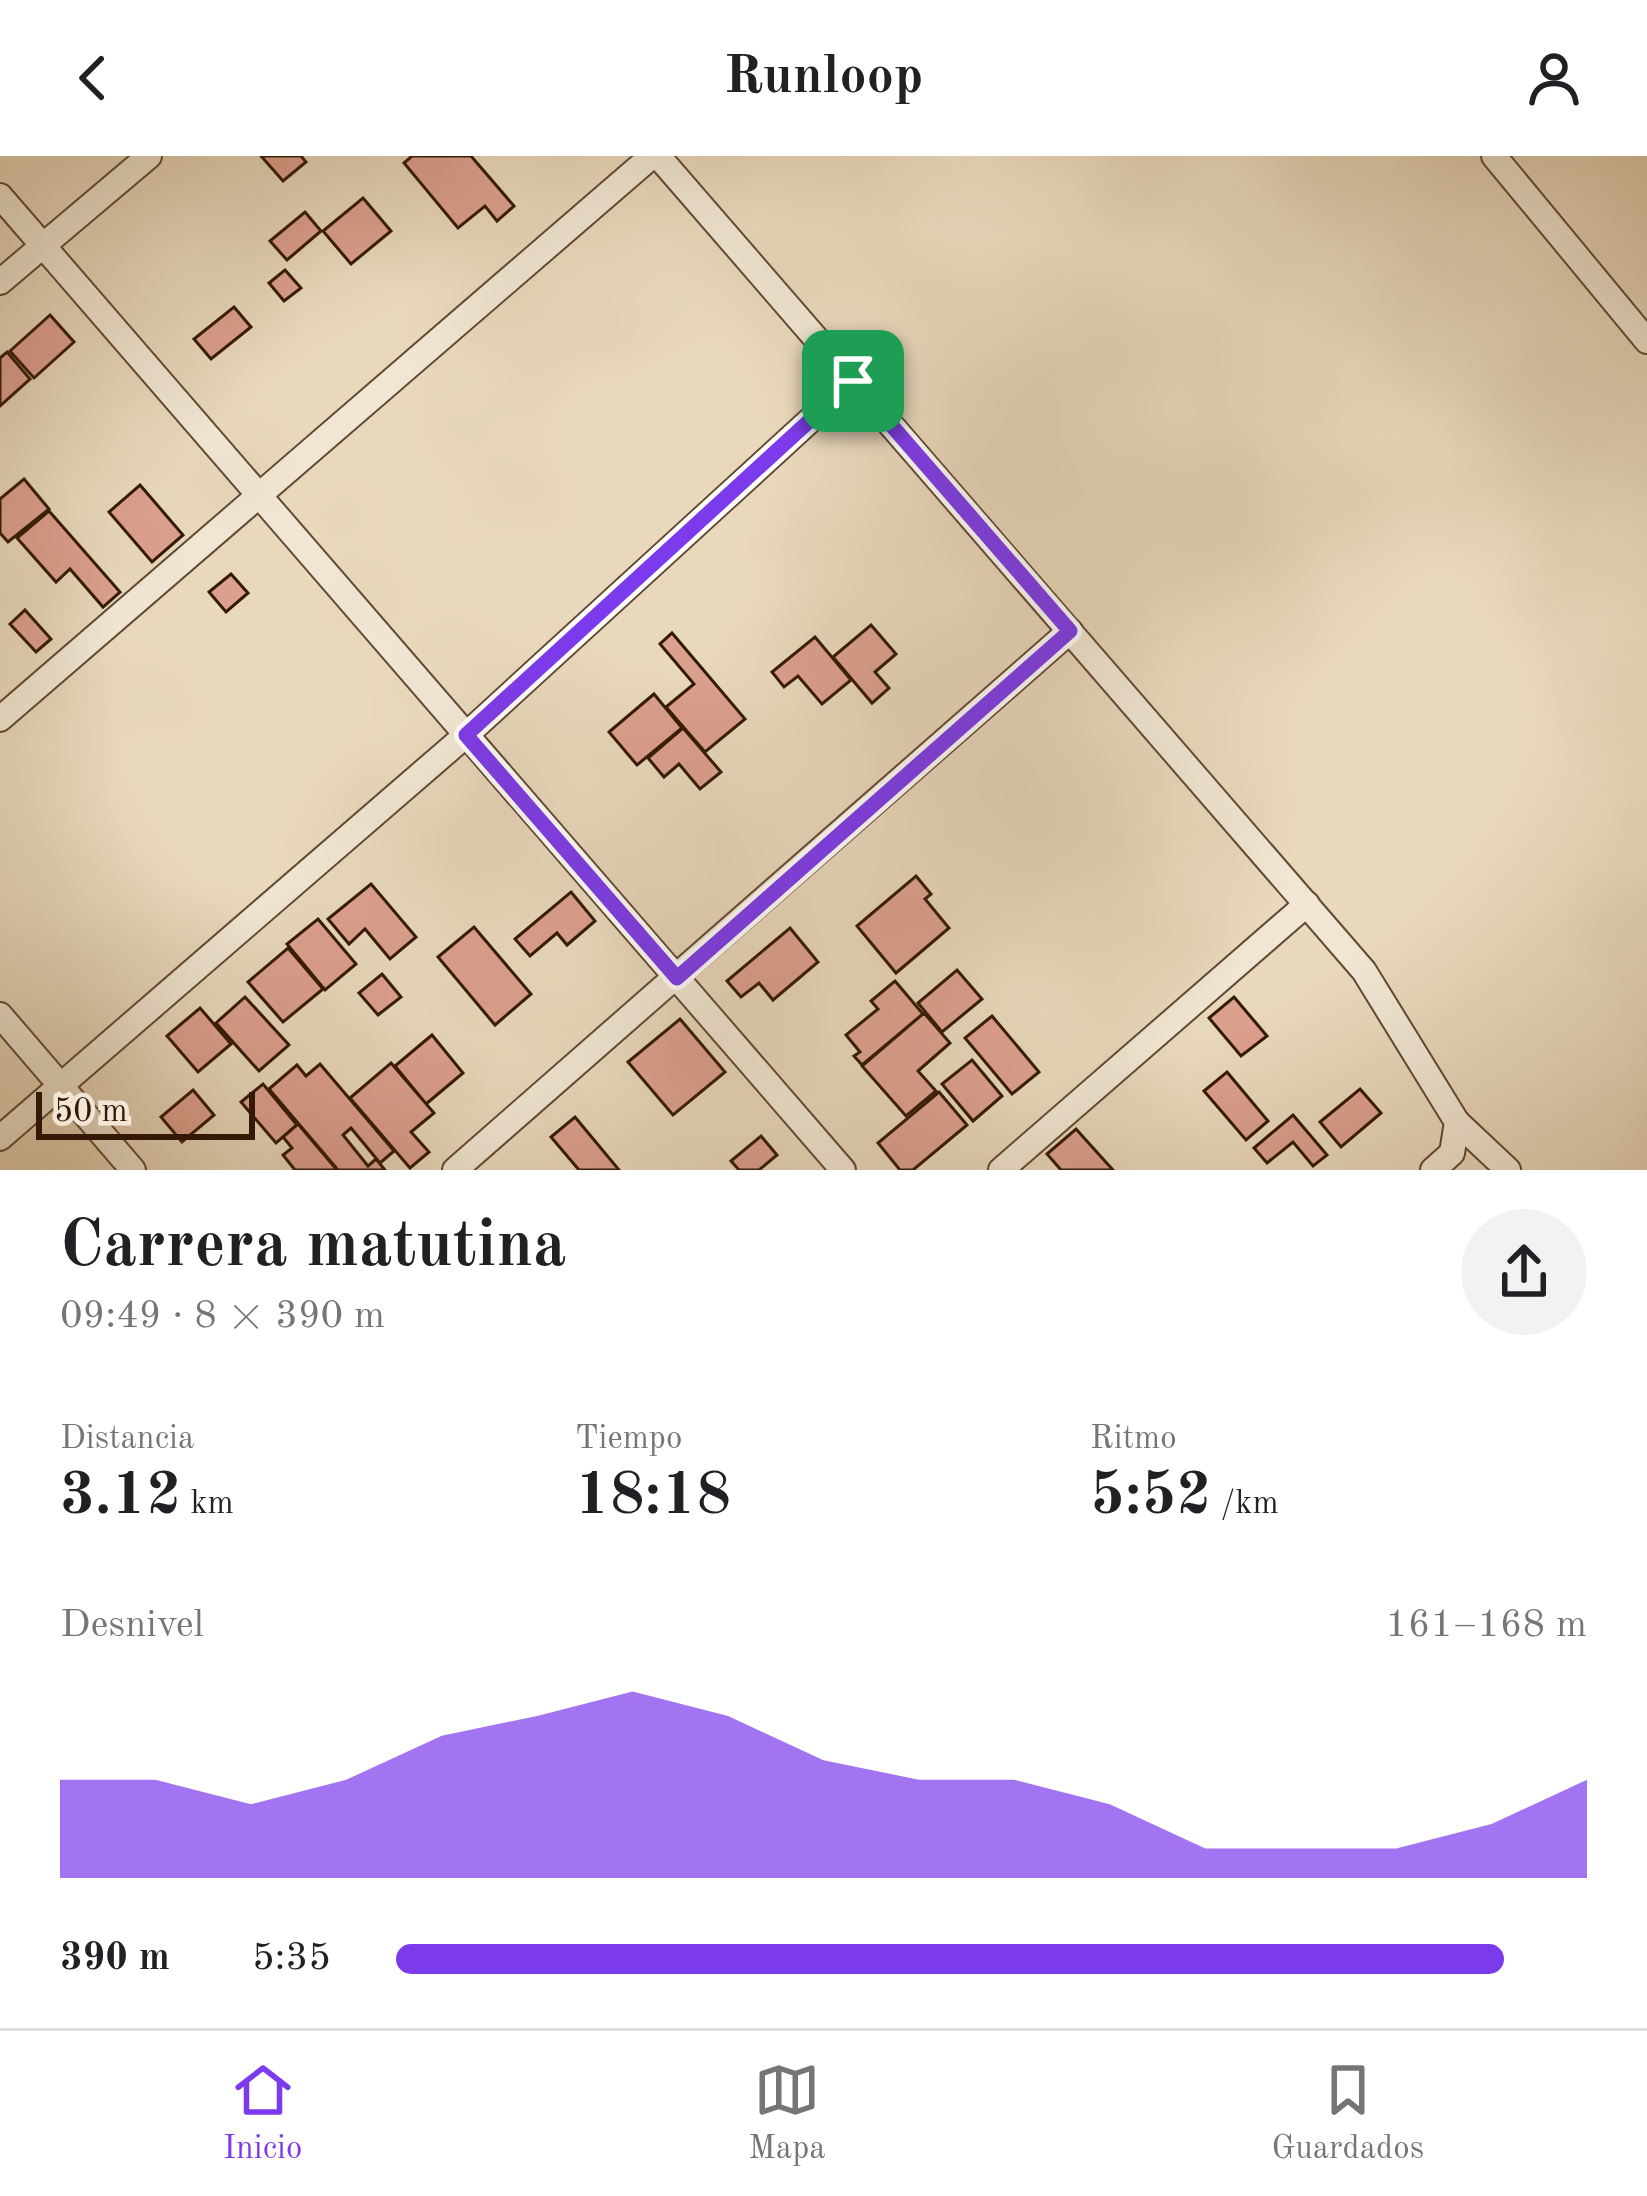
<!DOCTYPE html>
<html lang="es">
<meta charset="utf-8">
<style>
body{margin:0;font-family:"Old Standard TT",serif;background:#f2f2f2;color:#202124;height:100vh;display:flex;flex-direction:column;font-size:45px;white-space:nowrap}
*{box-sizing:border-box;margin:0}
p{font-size:39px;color:#757577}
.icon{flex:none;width:66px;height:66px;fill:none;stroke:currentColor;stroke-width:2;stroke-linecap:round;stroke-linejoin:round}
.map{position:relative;height:1014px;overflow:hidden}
.side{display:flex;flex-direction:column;background:#fff;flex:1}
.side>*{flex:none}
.scale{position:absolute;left:36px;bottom:30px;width:219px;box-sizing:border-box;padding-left:12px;border:6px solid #351907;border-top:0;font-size:33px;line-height:42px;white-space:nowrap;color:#351907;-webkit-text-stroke:9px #f0e6d3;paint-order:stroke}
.pin{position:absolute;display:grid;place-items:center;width:102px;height:102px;color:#fff;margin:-51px;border-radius:24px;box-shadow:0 6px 18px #0006}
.round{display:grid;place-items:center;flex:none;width:126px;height:126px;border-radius:63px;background:#f2f2f2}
.head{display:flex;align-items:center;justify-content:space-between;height:204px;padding:0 60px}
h1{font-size:66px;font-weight:700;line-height:90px}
.stats{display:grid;grid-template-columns:repeat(3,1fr);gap:18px;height:204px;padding:12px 60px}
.stats div{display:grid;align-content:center}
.stats b{font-size:60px;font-weight:700}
.stats small{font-size:33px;font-weight:400}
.stats p{font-size:33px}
.chart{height:336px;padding:24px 60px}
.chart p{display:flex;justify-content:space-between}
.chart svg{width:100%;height:216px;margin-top:12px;fill:#7c3aed;opacity:.7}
ul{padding:0 60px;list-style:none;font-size:39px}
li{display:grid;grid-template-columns:192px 144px 1fr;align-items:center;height:90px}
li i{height:30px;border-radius:15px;background:#7c3aed}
header{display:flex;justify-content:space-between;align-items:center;height:156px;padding:0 60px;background:#fff;font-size:54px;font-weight:700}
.menu{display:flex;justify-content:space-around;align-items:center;height:168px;border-top:3px solid #e0e0e0;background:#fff;font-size:33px;color:#757577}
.menu a{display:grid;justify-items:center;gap:6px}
.menu .on{color:#7c3aed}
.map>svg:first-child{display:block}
.building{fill:#dca08e;stroke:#351907;stroke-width:3}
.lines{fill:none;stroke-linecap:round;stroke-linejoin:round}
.street-casing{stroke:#624934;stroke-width:28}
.street{stroke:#f0e6d3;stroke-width:24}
.route-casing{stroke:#fff;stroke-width:24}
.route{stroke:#7c3aed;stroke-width:15}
</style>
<header><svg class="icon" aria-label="back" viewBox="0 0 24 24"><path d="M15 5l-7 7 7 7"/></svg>Runloop<svg class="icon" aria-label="person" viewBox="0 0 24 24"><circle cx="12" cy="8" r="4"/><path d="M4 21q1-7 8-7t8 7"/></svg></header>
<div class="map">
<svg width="1647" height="1014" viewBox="0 0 1647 1014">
<rect width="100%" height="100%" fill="#e8d8bc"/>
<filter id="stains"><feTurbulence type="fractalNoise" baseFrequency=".00167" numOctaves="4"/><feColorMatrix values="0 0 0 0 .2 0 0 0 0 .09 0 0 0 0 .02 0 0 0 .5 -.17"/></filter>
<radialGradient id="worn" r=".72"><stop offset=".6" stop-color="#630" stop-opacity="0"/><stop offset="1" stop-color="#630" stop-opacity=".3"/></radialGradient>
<g class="building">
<path d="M261 0H301L306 6 283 25Z"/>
<path d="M412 0H471L514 50 497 65 485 50 458 72 404 7Z"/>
<path d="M363 42 391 75 351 108 323 75Z"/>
<path d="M305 56 321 75 287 104 270 85Z"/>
<path d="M285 114 301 132 284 145 269 127Z"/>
<path d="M234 151 251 171 211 203 194 183Z"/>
<path d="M50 159 74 186 34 222 10 195Z"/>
<path d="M7 196 30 223 0 250V202Z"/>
<path d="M24 323 49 353 8 386 0 377V343Z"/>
<path d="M140 329 183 379 152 406 109 356Z"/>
<path d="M49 355 120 436 103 451 70 413 56 426 17 382Z"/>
<path d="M231 418 248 437 226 456 209 436Z"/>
<path d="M25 454 51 483 36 496 10 468Z"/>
<path d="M871 469 896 498 875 516 889 532 872 547 833 501Z"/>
<path d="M672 477 745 563 705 596 666 551 694 528 660 488Z"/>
<path d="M815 481 851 524 822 548 798 520 784 531 772 516Z"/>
<path d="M654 538 682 572 637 609 609 576Z"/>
<path d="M683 572 721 616 700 633 679 608 664 621 648 602Z"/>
<path d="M916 720 931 738 925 743 949 772 896 817 857 770Z"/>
<path d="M371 728 416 781 390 803 365 773 349 788 328 763Z"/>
<path d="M571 736 595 765 567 789 557 777 530 800 515 783Z"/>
<path d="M318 763 356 808 325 834 287 788Z"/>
<path d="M474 771 531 838 495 869 438 801Z"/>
<path d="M790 772 818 806 773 844 759 827 741 841 727 825Z"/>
<path d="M288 792 323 833 283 866 248 826Z"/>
<path d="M957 814 982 843 942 876 918 847Z"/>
<path d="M382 818 401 841 378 859 359 837Z"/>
<path d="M895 825 923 858 862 909 854 900 860 896 846 879 878 853 871 845Z"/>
<path d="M245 841 289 889 259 915 216 867Z"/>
<path d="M1234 841 1267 880 1241 900 1209 862Z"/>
<path d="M200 852 231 888 198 916 167 880Z"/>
<path d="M924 857 950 887 918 915 936 935 906 960 862 910Z"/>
<path d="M992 860 1039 916 1012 938 965 882Z"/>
<path d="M680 863 725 916 673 959 628 906Z"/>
<path d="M432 879 463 917 426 948 395 910Z"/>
<path d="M972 904 1002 940 973 965 942 928Z"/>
<path d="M391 907 434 957 411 976 429 996 410 1012 350 942Z"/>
<path d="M320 908 394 995 380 1007 351 972 343 979 368 1010 376 1003 385 1014H338L269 933 297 909 306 920Z"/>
<path d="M1227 916 1268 965 1246 984 1204 935Z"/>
<path d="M263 928 297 969 276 987 241 946Z"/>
<path d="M1360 933 1381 957 1341 991 1320 966Z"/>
<path d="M193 934 214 959 182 986 161 961Z"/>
<path d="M939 936 967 969 913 1014H900L878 987Z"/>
<path d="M1293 959 1327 999 1313 1010 1293 986 1267 1007 1254 992Z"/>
<path d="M575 961 619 1014H579L551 981Z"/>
<path d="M298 968 337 1014H295L283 999 292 992 283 981Z"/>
<path d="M1076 973 1113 1014H1061L1047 998Z"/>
<path d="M761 980 777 999 759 1014H739L731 1005Z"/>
</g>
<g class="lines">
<g class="street-casing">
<g id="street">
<path d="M658 0 1364 815 1457 966 1508 1014"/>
<path d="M1494 0 1647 185"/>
<path d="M0 40 843 1014"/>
<path d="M0 126 149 0"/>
<path d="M0 563 652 0"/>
<path d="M0 859 133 1014"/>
<path d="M0 982 466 579 853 225"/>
<path d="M455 1014 1070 475"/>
<path d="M1001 1014 1307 748"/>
<path d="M1433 1014 1452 997 1457 966"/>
</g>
</g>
<use href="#street" class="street"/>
</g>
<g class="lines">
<g class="route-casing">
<path id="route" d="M853 225 1070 475 677 822 466 579Z"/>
</g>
<use href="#route" class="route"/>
</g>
<rect width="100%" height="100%" filter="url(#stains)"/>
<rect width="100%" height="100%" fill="url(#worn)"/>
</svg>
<div class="scale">50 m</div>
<div class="pin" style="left:853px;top:225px;background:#1e9e55"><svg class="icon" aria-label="arrive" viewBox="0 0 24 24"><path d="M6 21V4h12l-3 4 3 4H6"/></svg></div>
</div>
<section class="side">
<div class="head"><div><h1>Carrera matutina</h1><p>09:49 · 8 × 390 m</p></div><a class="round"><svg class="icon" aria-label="share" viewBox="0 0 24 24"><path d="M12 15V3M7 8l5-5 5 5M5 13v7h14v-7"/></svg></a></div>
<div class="stats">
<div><p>Distancia</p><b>3.12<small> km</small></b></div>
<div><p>Tiempo</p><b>18:18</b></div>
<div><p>Ritmo</p><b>5:52<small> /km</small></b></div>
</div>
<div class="chart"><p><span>Desnivel</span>161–168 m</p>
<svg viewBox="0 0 160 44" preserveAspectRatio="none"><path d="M0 44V24L10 24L20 29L30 24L40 15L50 11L60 6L70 11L80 20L90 24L100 24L110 29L120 38L130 38L140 38L150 33L160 24V44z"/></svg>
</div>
<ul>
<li><b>390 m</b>5:35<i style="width:93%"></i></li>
</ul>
</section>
<nav class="menu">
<a class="on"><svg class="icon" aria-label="home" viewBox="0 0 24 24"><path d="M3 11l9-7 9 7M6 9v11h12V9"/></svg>Inicio</a>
<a><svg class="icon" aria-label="map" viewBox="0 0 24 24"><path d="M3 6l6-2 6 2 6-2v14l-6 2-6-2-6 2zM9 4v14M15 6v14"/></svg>Mapa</a>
<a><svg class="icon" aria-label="saved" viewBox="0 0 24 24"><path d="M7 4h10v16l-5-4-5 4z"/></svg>Guardados</a>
</nav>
